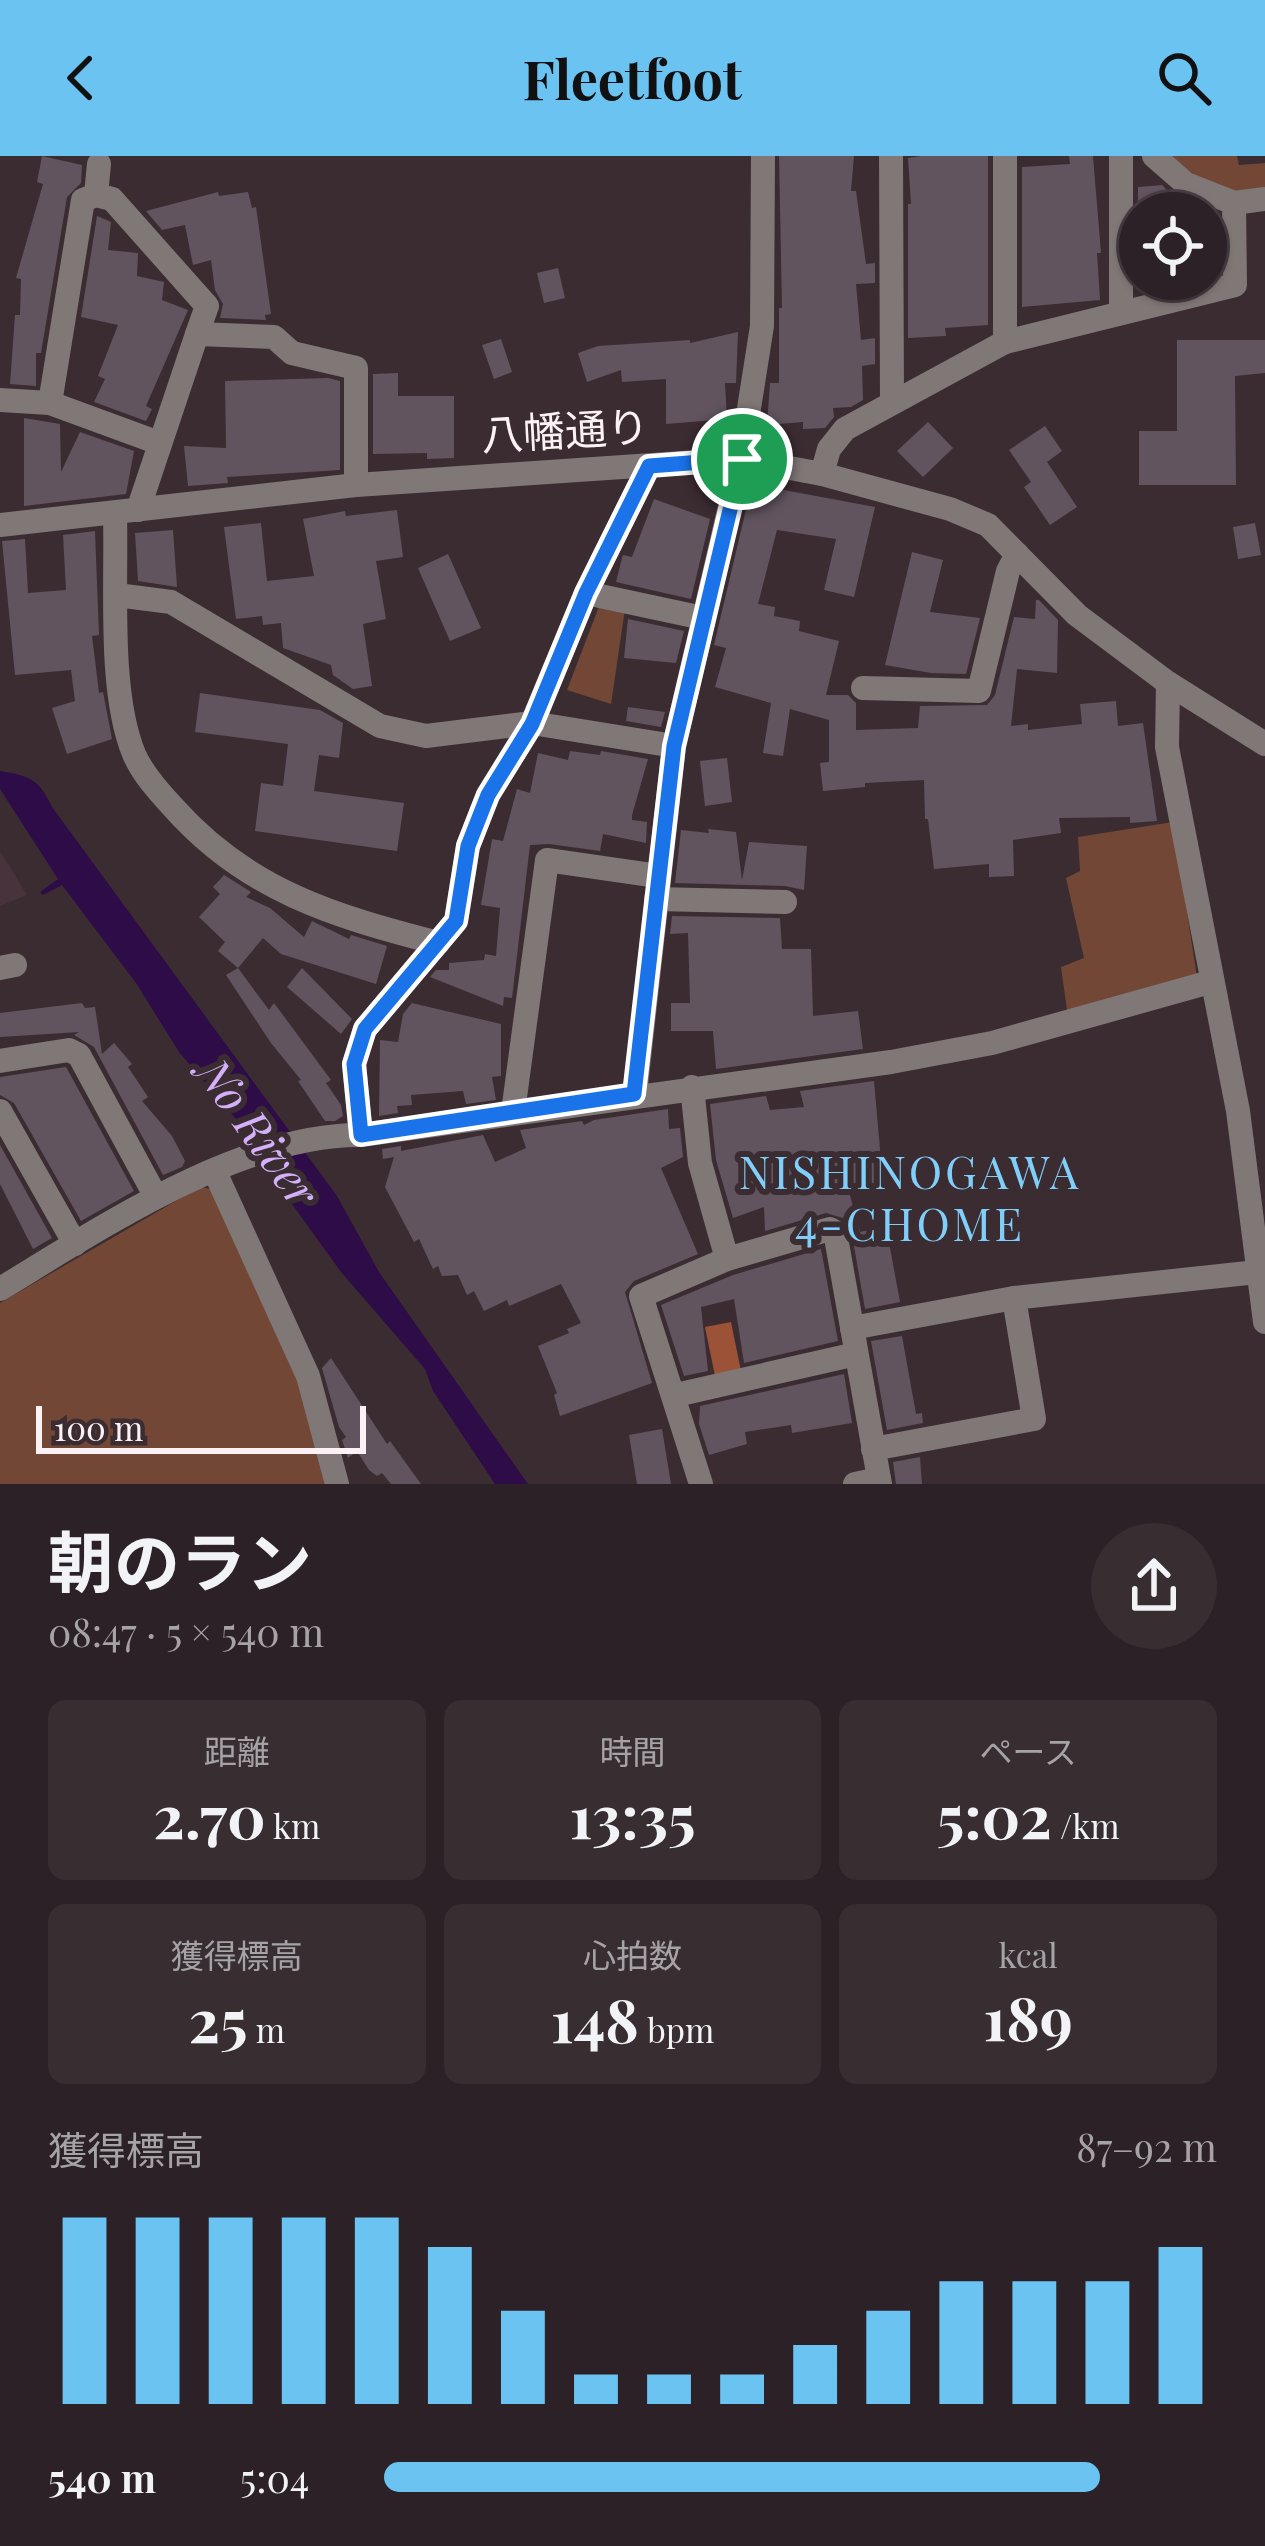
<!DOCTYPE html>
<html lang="ja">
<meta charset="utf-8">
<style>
body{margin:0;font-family:"Playfair Display","Noto Sans JP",serif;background:#382e32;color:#f1f3f6;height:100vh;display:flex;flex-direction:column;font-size:45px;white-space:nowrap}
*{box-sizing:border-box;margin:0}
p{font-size:39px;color:#a6a3a7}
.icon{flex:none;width:66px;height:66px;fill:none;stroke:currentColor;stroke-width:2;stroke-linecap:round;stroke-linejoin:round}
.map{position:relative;height:1328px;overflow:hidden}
.details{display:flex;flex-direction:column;background:#2c2126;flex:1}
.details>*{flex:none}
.fabs{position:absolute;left:1119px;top:36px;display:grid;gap:24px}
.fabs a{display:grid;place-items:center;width:108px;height:108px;border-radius:50%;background:#2c2126;box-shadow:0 3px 9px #0004,0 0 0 3px #483e43;font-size:60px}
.scale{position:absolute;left:36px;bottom:30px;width:330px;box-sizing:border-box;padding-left:12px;border:6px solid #fcf1f5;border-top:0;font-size:33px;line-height:42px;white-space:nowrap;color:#fcf1f5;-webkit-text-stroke:9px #3b2c32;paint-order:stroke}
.pin{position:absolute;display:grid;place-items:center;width:102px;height:102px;color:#fff;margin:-51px;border:6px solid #fff;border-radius:50%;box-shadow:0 3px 12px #0007}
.round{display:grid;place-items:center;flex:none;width:126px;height:126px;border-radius:63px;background:#382e32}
.summary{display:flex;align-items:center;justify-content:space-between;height:204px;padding:0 48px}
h1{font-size:66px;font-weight:700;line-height:90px}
.stats{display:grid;grid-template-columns:repeat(3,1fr);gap:18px;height:204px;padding:12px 48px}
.stats div{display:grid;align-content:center;border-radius:18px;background:#382e32;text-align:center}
.stats b{font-size:60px;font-weight:700}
.stats small{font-size:33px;font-weight:400}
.stats p{font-size:33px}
.chart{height:336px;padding:24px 48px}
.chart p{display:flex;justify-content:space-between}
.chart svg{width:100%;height:216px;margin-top:12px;stroke:#6bc3f2;stroke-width:6}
ul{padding:0 48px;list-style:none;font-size:39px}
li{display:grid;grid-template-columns:192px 144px 1fr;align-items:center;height:90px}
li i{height:30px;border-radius:15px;background:#6bc3f2}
header{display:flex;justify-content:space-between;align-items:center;height:156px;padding:0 48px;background:#6bc3f2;color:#111;font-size:54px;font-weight:700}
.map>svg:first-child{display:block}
.built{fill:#48323b}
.green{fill:#734735}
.forest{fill:#9b5236}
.water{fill:#2e0c48}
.building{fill:#61545f}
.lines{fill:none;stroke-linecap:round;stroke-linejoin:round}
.street{stroke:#807777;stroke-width:24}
.route-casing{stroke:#fff;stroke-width:24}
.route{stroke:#1a73e8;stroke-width:15}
.labels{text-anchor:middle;stroke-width:12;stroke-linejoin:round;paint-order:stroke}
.street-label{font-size:42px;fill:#fcf1f5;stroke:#3b2c32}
.water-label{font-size:45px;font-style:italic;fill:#d3b0fa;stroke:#3b2c32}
.neighbourhood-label{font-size:45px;letter-spacing:3px;fill:#80cffb;stroke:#3b2c32}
</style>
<header><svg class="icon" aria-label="back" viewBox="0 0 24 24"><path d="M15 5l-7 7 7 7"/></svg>Fleetfoot<svg class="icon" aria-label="search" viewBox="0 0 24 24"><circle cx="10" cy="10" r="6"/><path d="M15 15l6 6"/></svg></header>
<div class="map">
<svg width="1265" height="1328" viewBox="0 0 1265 1328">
<rect width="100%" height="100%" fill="#3b2c32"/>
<path class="built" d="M0 695 27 739 0 750Z"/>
<g class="green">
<path d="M1172 0H1237L1239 9 1265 7V40C1225 43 1200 26 1172 0Z"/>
<path d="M600 448 625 453 611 548 567 534Z"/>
<path d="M1173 666 1197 821 1068 861 1061 811 1084 802 1066 722 1080 715 1078 681Z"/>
<path d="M200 1031 217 1034 300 1228 327 1328H0V1147Z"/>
</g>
<path class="forest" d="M731 1166 741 1215 715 1220 705 1171Z"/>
<path class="water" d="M0 615C30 620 39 623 52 651L337 1040 379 1116 528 1328H495L433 1235 425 1213 341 1116 276 1026 272 1006 239 975 240 968 179 896 136 827 62 729 43 739 40 736 58 723 0 633Z"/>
<g class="building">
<path d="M42 0 82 9 81 27 67 41 41 197H36V230L10 228 15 159H20L21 123 16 122 43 28 37 26Z"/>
<path d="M779 0H854L851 35H856L866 108 875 107V127L856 128 861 184 875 182V208L862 210 863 244 851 251 833 252 834 261 825 272 803 273V266L767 269 770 227H779V152H782Z"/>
<path d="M921 0H988V169L945 172 946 180 908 182V48H911L908 2Z"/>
<path d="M1069 0H1093L1101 97H1097L1100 144 1022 151V11L1070 8Z"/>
<path d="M1162 29 1166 33 1168 57H1138V31Z"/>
<path d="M218 36 219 40 248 36 252 52 256 51 271 158 265 159 266 164 220 162 223 148 215 134 211 104 193 109 185 69 162 74 146 55Z"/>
<path d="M97 60 111 66 108 94 138 97 137 120 164 126 162 144 188 154 146 250 152 253 146 265 94 246 105 223 98 220 118 169 81 161Z"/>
<path d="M558 112 565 142 544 147 537 117Z"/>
<path d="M738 176 736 227H725L727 263 666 268V223L622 226 621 214 587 226 578 197 598 190 690 184V187Z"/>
<path d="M501 183 512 216 494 223 482 189Z"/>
<path d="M1177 184H1265V217L1235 220 1236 329H1139V275H1177Z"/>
<path d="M398 217V240H454V302L427 303V297L373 298V218Z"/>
<path d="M328 222 340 225V314L227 321 228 327 188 330 184 290 226 292 225 225Z"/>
<path d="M24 262 60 268 61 316 80 276 134 295 126 338 24 350Z"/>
<path d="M928 266 953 292 923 321 897 295Z"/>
<path d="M1045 270 1062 295 1047 306 1077 351 1050 369 1024 331 1031 326 1009 294Z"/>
<path d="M753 324 774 328 773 332 875 351 854 441 824 434 836 383 777 374 758 448 775 451 774 460 800 465 799 475 839 485 826 539H848L856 547V574L918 572 920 550 987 549 995 539 1014 461 1035 463 1036 444H1039L1058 464 1057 517 1017 513 1011 570 1028 568V574L1082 568 1080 548 1116 545 1118 570 1143 567 1157 665 1130 667V661L1059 662 1061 677 1013 684 1014 720 989 721V708L934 713 928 663H925L924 624 865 627V631L823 635 820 607 829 606V564L790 553 783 600 763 597 771 547 715 531 726 492 714 489Z"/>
<path d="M654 343 710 363 691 443 616 426 622 402 623 399 632 401Z"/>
<path d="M397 354 403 401 376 405 386 463 363 468 372 530 353 533 333 519 331 509 283 492 281 467 263 469 262 460 236 463 224 371 261 367 267 425 314 420 303 363 345 355 346 360Z"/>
<path d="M1255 367 1261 399 1238 403 1233 371Z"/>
<path d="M173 374 177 431 138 425 135 377Z"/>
<path d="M95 375 99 479 92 480 99 537 103 536 112 583 67 598 52 552 75 545 71 514 15 519 2 385 25 383 28 437 66 434 63 379Z"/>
<path d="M912 396 943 404 930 456 980 462 966 518 931 517 885 509Z"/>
<path d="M448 398 481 472 450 485 418 412Z"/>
<path d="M628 463 684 475 676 507 624 502Z"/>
<path d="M200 537 320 554 343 567 339 602 319 599 314 635 404 647 397 695 255 675 261 627 283 630 288 588 195 576Z"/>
<path d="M628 551 665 556 661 571 626 565Z"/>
<path d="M570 595 600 599 601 595 648 603 632 659V664L647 666 646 687 603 678 600 695 549 688 530 689 512 842 504 841 503 850 430 821 436 814H449V807L484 804 485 798 496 800 500 752 481 749 492 683 503 685 517 633 530 637 538 597 568 604Z"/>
<path d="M727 602 732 646 705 650 700 605Z"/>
<path d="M708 673 736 676 742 724 749 686 807 690 804 734 785 730 675 727 681 674 709 677Z"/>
<path d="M224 719 251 736 246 741 270 752 304 781 312 765 349 783 351 779 387 790 376 828 281 798 263 782 238 812 269 854 274 847 331 924 326 927 341 949 343 960 335 965H325L298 925 301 924 271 887 226 819 238 812 218 795 225 786 199 761 220 738 213 731Z"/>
<path d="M672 760 780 762 782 793H811L813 860 858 855 863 893 716 913 713 875H671V847H690L688 777 670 778Z"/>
<path d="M302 812 352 863 341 878 287 831Z"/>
<path d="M82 847 85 852 95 851 102 898 114 887 132 908 128 911 148 941 142 945 172 980 185 1005 182 1011 163 1019 94 891 74 879 79 876 0 881V857Z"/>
<path d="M412 847 501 868V920L492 921 496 944 466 948 463 935 411 939 412 949 397 950 398 957 379 960 380 884 398 886 403 858Z"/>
<path d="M66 911 134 1035 81 1065 14 947 0 939V921Z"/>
<path d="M874 925 883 1027 848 1032 860 1076 886 1070 900 1146 865 1153 851 1073 843 1062 826 1057 765 1075 764 1051 733 1062 716 1004 710 948 766 940 770 954 804 951 800 935Z"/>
<path d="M668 953 669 973 680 972 683 1001 661 1012 698 1098 634 1125 625 1136 652 1227 560 1260 554 1239 557 1237 538 1190 569 1177 567 1173 581 1167 561 1128 509 1150 507 1144 484 1155 474 1135 467 1139 458 1119 442 1120 438 1110 433 1113 419 1083 414 1086 385 1031 394 1001 383 1003 382 993 401 990V995L483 979 495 1006 526 992 520 974 582 965 584 969 594 964Z"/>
<path d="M0 989 52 1082 33 1093 0 1028Z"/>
<path d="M821 1093 838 1185 744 1207 734 1143 701 1151 708 1215 684 1220 661 1149 733 1119Z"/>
<path d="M902 1180 916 1258 922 1257 923 1267 887 1274 871 1185Z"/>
<path d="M331 1202 387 1288 390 1285 421 1328H391L382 1317 377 1320 369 1314 357 1295 348 1302 342 1284 346 1281 339 1271 322 1212Z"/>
<path d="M844 1218 852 1267 792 1277 791 1269 745 1276 747 1288 709 1299 699 1268 700 1250Z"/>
<path d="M662 1273 671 1328H637L629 1279Z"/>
<path d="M920 1301 922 1328H896L893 1306Z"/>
</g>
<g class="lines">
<g class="street">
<path d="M891 0 892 244"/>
<path d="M1121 0V155"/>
<path d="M96 39 99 8"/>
<path d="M1234 47 1265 43"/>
<path d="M1005 186V0"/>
<path d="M0 244 50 247 159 287"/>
<path d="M50 247 83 44 96 39 112 43 207 150 197 178 274 181 292 197 356 212V329"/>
<path d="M822 318 829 293 845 273 1005 186 1235 129 1234 47 1186 28 1154 0"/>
<path d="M138 354 197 178"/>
<path d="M115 359C117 427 108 535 134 598 142 617 158 635 172 650 246 734 333 760 438 787"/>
<path d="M0 369 356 329 741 303 822 318 950 353 988 369 1077 459 1168 527 1265 588"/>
<path d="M586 437 703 462"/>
<path d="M117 439 171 446 380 570 426 580 532 567 674 590"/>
<path d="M1168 527 1167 591 1238 955 1265 1166"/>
<path d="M863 532 979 535 1008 415 1017 398"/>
<path d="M656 743 785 746"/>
<path d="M0 812 15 809"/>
<path d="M0 905 69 894 79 899 156 1041"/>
<path d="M692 931 700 1007 727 1103 830 1073 835 1076 880 1328"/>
<path d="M635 938 674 590 741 303 762 170 763 0"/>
<path d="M0 955 75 1088"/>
<path d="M513 956 547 704 658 720"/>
<path d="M361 979 354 908 365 873 456 765 468 690 488 639 532 567 586 437 649 310"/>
<path d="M215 1016 308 1220 337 1328"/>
<path d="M0 1133C101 1072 240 978 361 979L891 906 992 887 1210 826"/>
<path d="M852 1172 1014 1142 1257 1116"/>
<path d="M676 1239 856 1198"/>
<path d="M873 1293 1034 1263 1014 1142"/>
<path d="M701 1328 641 1140 727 1103"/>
<path d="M855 1328 879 1323"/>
</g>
</g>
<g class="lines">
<g class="route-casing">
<path id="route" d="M742 303 674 590 634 938 361 979 354 908 365 873 456 765 468 690 488 639 532 568 586 437 649 310Z"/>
</g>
<use href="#route" class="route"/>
</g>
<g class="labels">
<g class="street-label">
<text transform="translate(565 275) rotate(-3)" y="15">八幡通り</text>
</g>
<g class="water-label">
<text transform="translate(257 976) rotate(54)" y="16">No River</text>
</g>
<g class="neighbourhood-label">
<text x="910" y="1033">NISHINOGAWA<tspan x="910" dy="52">4-CHOME</tspan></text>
</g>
</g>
</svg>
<div class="fabs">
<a><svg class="icon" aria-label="locate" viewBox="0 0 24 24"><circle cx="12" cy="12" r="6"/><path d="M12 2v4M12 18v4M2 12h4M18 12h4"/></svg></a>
</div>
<div class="scale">100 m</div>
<div class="pin" style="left:742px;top:303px;background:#1e9e55"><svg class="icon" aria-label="arrive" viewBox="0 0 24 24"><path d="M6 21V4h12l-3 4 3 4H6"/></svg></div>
</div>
<section class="details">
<div class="summary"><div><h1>朝のラン</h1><p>08:47 · 5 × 540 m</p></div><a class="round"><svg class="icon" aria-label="share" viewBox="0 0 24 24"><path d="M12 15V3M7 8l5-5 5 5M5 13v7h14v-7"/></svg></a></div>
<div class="stats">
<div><p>距離</p><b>2.70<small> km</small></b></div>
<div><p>時間</p><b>13:35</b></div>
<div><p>ペース</p><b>5:02<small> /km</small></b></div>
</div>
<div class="stats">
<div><p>獲得標高</p><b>25<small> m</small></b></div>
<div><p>心拍数</p><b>148<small> bpm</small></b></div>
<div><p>kcal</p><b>189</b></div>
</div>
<div class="chart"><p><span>獲得標高</span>87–92 m</p>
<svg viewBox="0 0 160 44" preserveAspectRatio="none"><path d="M5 44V6M15 44V6M25 44V6M35 44V6M45 44V6M55 44V12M65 44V25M75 44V38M85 44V38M95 44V38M105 44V32M115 44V25M125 44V19M135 44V19M145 44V19M155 44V12"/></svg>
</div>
<ul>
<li><b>540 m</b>5:04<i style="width:86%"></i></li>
</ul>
</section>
